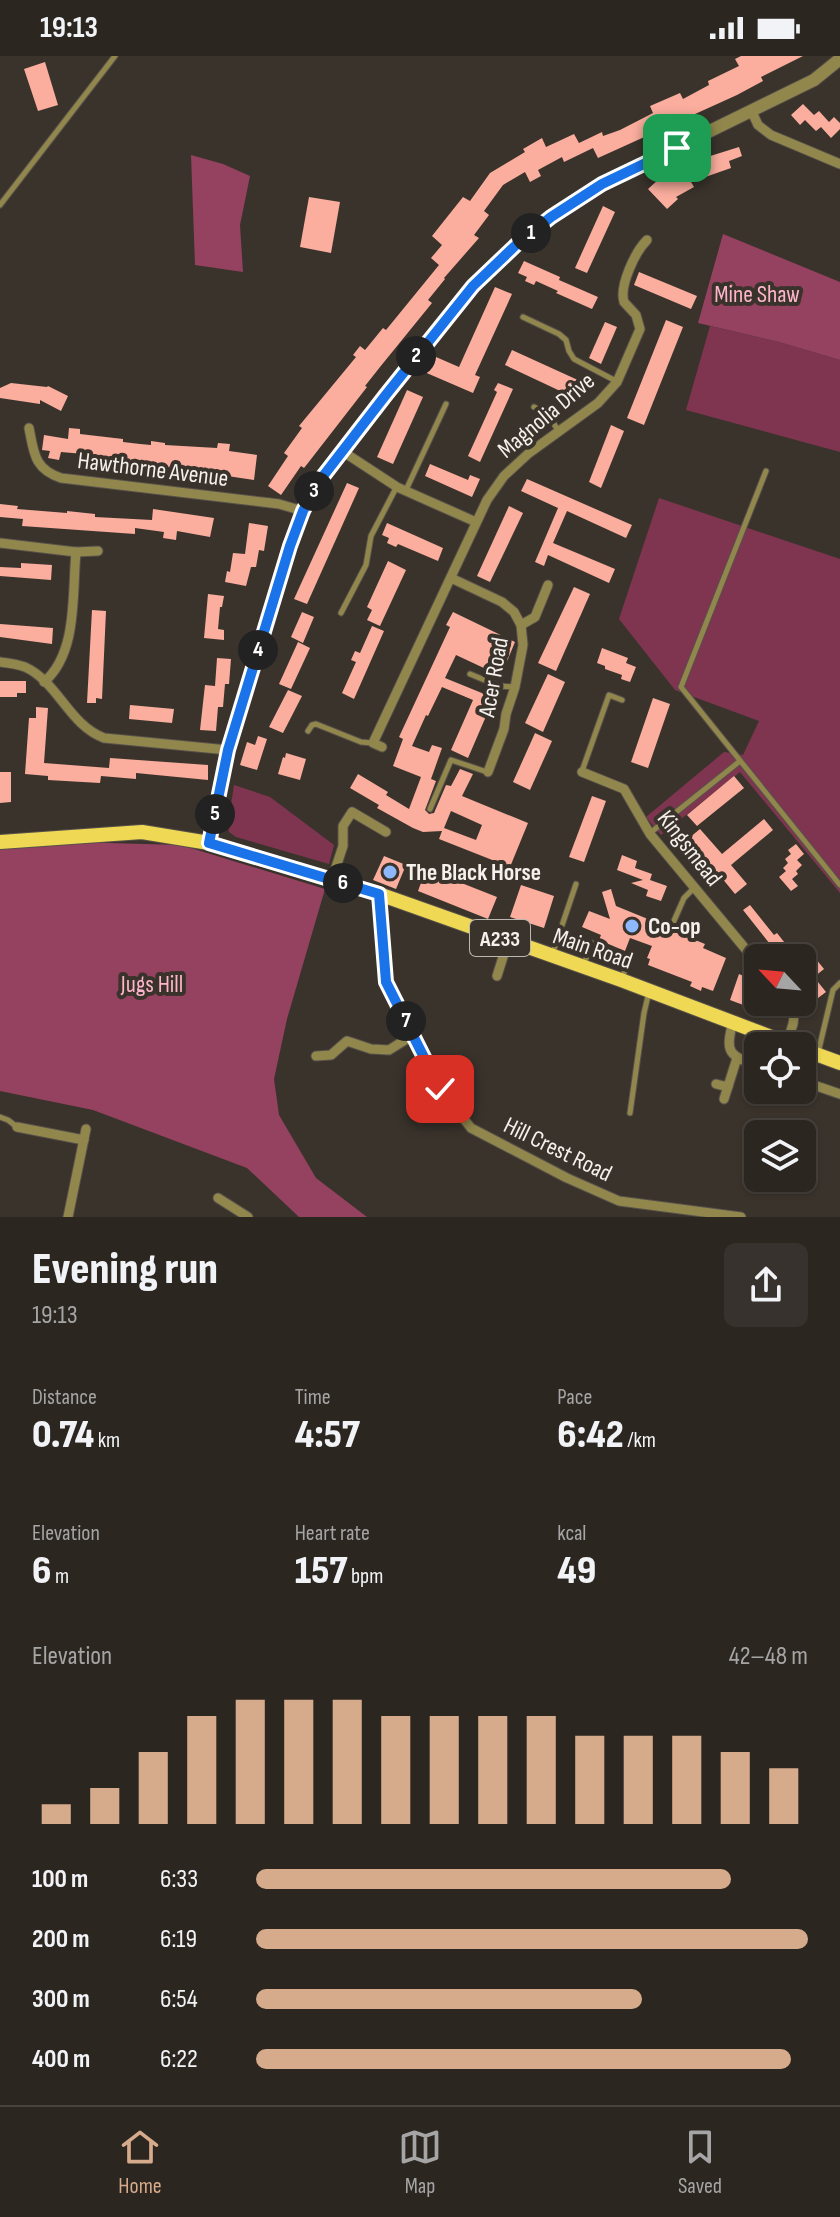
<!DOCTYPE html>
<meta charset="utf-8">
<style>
body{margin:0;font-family:"Sofia Sans Condensed",sans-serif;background:#38322e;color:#f1f3f6;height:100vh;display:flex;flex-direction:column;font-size:30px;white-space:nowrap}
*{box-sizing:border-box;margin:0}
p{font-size:26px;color:#a6a5a5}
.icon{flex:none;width:44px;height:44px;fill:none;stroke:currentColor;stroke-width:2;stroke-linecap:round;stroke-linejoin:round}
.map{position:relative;height:1161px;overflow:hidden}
.panel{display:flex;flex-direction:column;background:#2c2621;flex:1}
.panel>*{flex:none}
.needle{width:52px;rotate:296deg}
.controls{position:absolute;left:744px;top:888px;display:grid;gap:16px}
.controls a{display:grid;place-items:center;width:72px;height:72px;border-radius:12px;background:#2c2621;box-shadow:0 2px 6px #0004,0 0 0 2px #48433f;font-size:40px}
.pin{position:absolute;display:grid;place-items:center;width:68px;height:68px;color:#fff;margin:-34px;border-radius:16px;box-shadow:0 4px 12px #0006}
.km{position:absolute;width:40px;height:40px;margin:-20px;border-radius:50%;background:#222;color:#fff;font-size:22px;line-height:40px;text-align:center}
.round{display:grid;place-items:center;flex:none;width:84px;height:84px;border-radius:12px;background:#38322e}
.headline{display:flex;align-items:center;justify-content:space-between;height:136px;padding:0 32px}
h1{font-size:44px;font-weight:800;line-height:60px}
.stats{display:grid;grid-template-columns:repeat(3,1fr);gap:12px;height:136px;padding:8px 32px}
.stats div{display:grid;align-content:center}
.stats b{font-size:40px;font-weight:800}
.stats small{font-size:22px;font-weight:400}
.stats p{font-size:22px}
.chart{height:224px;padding:16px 32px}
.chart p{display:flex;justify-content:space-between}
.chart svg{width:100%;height:144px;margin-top:8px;stroke:#d6ab8b;stroke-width:6}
ul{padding:0 32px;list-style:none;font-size:26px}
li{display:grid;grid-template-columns:128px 96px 1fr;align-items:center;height:60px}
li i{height:20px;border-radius:10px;background:#d6ab8b}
.status{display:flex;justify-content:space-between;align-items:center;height:56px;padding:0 40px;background:#2c2621;direction:ltr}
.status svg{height:22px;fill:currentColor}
.tab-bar{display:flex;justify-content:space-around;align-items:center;height:112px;border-top:2px solid #48433f;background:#2c2621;font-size:22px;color:#a6a5a5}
.tab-bar a{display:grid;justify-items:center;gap:4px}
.tab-bar .selected{color:#d6ab8b}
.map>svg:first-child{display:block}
.green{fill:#7f3550}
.forest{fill:#954160}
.building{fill:#fbae9e;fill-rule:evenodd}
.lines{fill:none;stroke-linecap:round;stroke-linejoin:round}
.service-casing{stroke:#58514b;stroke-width:7}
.minor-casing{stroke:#58514b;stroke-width:11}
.tertiary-casing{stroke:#58514b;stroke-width:14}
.primary-casing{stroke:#58514b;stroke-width:16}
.service{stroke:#91874c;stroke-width:5}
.minor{stroke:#91874c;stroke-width:9}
.tertiary{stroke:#91874c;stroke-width:12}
.primary{stroke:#efd853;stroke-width:14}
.route-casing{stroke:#fff;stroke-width:16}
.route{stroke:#1a73e8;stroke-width:10}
.poi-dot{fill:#8db9fc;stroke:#3a332c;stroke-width:3}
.labels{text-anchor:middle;stroke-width:8;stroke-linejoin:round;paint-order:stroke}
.shield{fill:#3a332c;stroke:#bdb7b2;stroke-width:2}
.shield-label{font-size:22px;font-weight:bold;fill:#f5f0ec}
.park-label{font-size:24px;fill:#feb5cb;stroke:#3a332c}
.street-label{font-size:24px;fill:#f5f0ec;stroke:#3a332c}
.poi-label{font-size:24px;font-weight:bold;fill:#f5f0ec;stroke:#3a332c;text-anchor:start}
</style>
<div class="status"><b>19:13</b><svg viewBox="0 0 49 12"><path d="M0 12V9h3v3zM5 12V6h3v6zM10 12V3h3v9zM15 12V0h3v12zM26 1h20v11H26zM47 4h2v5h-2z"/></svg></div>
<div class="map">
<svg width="840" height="1161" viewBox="0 0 840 1161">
<rect width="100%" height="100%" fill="#3a332c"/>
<g class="green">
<path d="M710 270 779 286 840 304V396L686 354Z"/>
<path d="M659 442 840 503V837L740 716 661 779 646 761 724 696 743 699 759 665 675 634 619 563Z"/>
<path d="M234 729 270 741 334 789 329 808 236 781 229 776 228 769Z"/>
</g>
<g class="forest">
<path d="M191 99 223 108 250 120 240 169 243 216 195 209Z"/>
<path d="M723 178 840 226V304L779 286 698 267Z"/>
<path d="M0 784 181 789 325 833 287 963 274 1023 279 1059 316 1122 367 1161H299L247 1112 93 1054 0 1035Z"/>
</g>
<g class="building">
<path d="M741 0H803L761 21 763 25 737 39 598 102 593 92 564 106 562 101 538 114 541 120 530 126 525 116 503 129 484 155 489 159 474 179 479 182 444 222 445 223 428 244 432 247 380 311 365 330 367 331 308 407 304 412 301 410 281 439 268 430 288 400 284 397 302 372 299 370 356 301 353 299 360 290 365 294 383 272 386 274 439 209 431 202 442 189 432 180 463 141 470 145 490 117 525 96 523 93 542 82 546 91 574 78 579 87 602 76 603 80 620 74 653 57 650 50 680 37 683 43 709 29 708 25 739 10 735 3Z"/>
<path d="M45 6 58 49 38 55 24 13Z"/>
<path d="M803 48 814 59 819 55 829 66 834 61 840 67V73L831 82 821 71 816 75 805 64 800 69 791 59Z"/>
<path d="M739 91 742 100 729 105 731 112 691 126 694 131 676 141 678 143 667 153 648 133 659 123 660 124 688 107Z"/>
<path d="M309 141 340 146 331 197 300 191Z"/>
<path d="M603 150 615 156 587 217 575 212Z"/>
<path d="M524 205 560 221 559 224 598 241 592 253 556 237 558 235 536 225 534 229 525 225 527 221 518 217Z"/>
<path d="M639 216 697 240 691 253 634 229Z"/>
<path d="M495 231 512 238 475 319 480 321 473 337 422 315 426 307 432 309 436 301 459 311Z"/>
<path d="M666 264 683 271 644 369 627 362Z"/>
<path d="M605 266 617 271 601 308 589 302Z"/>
<path d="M512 294 580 325 573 341 505 309Z"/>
<path d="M11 327 47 331 48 330 68 340 61 355 40 344V348L0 342V332Z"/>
<path d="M498 327 513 333 480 406 468 400 497 336 494 334Z"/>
<path d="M407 334 423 341 393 408 377 401Z"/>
<path d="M611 369 624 375 601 432 589 426Z"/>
<path d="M69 372 80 373V378L123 383V386L140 388 151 389V385L165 387V389L217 392 218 387 230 388 229 395 257 399 254 424 174 412 94 403 95 399 61 396 59 404 48 402 50 395 42 394 44 379 68 383Z"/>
<path d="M430 408 468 424 470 419 480 423 472 441 425 420Z"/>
<path d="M527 423 632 469 626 482 567 455 553 487 615 513 609 527 548 499 544 510 535 506 558 452 521 435Z"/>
<path d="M347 427 359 432 307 548 294 543Z"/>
<path d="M0 448 18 450 17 453 67 457V455L95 458V461L152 464 153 453 214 462 210 481 177 475 176 484 163 482 164 476 135 472V478L22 470 23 463 0 461Z"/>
<path d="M509 450 523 457 490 526 477 520Z"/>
<path d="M249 467 268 470 264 495 259 494 256 511H251L246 530 225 526 227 515 230 516 233 497 245 498Z"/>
<path d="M387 467 443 492 438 505 398 488 396 491 387 487 389 482 382 479Z"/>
<path d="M388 505 406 514 380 570 367 564 372 554 367 551Z"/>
<path d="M21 507 52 509 51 524 0 520V511L21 512Z"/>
<path d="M574 531 590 538 556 615 538 607Z"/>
<path d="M208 538 224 540 222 551H220L218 573 224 574V584L204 582Z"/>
<path d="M92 554 106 555 102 643 96 642V647H87Z"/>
<path d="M302 556 314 561 303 587 291 581Z"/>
<path d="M453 556 515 586 501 620 456 599 445 622 499 644 496 653 490 651 468 702 451 694 473 644 442 631 428 660 426 659 412 690 429 696 432 689 442 692 431 723 436 725 425 754 429 758 434 757 446 729 451 730 460 713 473 718 462 740 528 767 510 811 439 783 442 775 423 776 413 772 377 752 379 749 350 732 358 718 388 736 386 739 409 753 421 721 393 710 403 683 399 681 450 571 446 569ZM451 755 482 769 476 784 444 772Z"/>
<path d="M0 568 53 572 52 588 0 581Z"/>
<path d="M372 570 384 575 354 643 342 637 356 606 351 604 355 595 360 597Z"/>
<path d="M298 586 310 592 291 633 279 628Z"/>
<path d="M602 592 628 602 626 607 636 611 630 626 621 623 622 619 605 613V610L597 607Z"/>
<path d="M217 602 231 603 229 628H225L223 651H218L216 675 200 674 205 629 215 630Z"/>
<path d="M548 618 565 626 543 676 525 667Z"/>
<path d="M0 625H26V637H17V641H0Z"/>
<path d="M288 634 302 640 283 677 269 671Z"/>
<path d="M653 642 670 648 648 712 631 706Z"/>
<path d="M130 649 174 653 172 667 129 663Z"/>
<path d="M36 651 48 652 44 707 109 712 110 702 208 709V724L136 717V723L101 720 100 727 48 724V720L25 718 29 662H36Z"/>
<path d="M535 677 552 685 530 734 513 726Z"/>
<path d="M258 680 267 683 257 714 240 709 247 686 255 689Z"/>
<path d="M286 697 306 703 300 724 278 718 283 701 285 702Z"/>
<path d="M0 716H11V746L0 747Z"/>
<path d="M734 720 744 732 697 770 687 759Z"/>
<path d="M592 740 606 745 584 806 569 801Z"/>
<path d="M764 763 773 774 731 809 747 828 735 838 689 782 700 773 722 798Z"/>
<path d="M796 788 804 798 797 804 802 809 796 815 798 818 792 823 798 830 791 835 779 821 786 815 783 812 788 807 785 803 791 798 788 794Z"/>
<path d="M622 799 637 805 635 812 652 818 650 824 667 830 661 845 646 840 648 834 631 827 643 824 617 814Z"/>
<path d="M384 800 406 809 396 833 373 824Z"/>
<path d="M426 813 497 841 488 863 418 835Z"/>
<path d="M521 829 554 840 544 872 510 861Z"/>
<path d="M611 833 616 850 660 868 662 863 668 865V870L672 872 678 869 685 871 683 879 705 888 703 892 726 902 713 935 702 931 701 935 690 930 692 926 648 909 650 903 647 902 652 890 630 882 625 895 599 884 601 879 582 871 589 855 610 863 602 836Z"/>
<path d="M750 849 774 879 777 877 792 896 786 902H781L743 854Z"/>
<path d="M812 898 824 913 814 921 826 936 814 945 802 929V906Z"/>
<path d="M739 918 748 922 745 928 757 932 754 940 758 942V946H776L770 959 730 944Z"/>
</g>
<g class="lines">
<g class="service-casing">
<g id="service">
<path d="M0 149 115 0"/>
<path d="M523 261 559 278 566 284 569 295 574 303 616 325"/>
<path d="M534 351 548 359 558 374"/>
<path d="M766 415 681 631 840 829"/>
<path d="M406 434 446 348"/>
<path d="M341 557 366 509 371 480 396 432"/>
<path d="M470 618 499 630 514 631"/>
<path d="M308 675 312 669 316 668 361 686 372 687"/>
<path d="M582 715 609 639 622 644"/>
<path d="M430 753 451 704 487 716"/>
<path d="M650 777 740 705"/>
<path d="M673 867 684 842 694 832"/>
<path d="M553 896 576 828"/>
<path d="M583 910 592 887 629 902 622 923"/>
<path d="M818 997 833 934 840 927"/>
<path d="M630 1057 644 957 649 936"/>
<path d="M0 1061 8 1064 17 1071"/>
</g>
</g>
<g class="minor-casing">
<g id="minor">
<path d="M752 56 758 69 771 79 840 108"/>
<path d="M29 372C34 397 34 413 61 422L279 448 303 455"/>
<path d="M342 395 397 431 476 466"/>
<path d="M0 487 76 496 98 495"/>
<path d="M451 522 502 546 514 556 521 569 523 589 515 631 506 658 504 673 488 716"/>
<path d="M521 569 535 561 548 529"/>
<path d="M0 606C8 607 17 608 25 611 58 626 69 669 104 682L228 694"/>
<path d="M44 626C78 597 72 538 76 496"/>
<path d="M382 691 373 687 487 444 504 420 529 397 598 347 617 326 640 273 636 259 624 246C619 230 635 196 647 184"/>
<path d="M582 716 624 733 650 778 758 908"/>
<path d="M332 823 343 790V770L352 756 386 776"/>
<path d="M379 838 386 926 440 1033 471 1072 567 1122 619 1145 741 1161"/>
<path d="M497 920 508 885"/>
<path d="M733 965C725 997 728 999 758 1010"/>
<path d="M787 987 793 968 795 952 789 946"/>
<path d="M316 1000 331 999 347 985 371 993 389 994 413 979"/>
<path d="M802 1025 840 1038"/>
<path d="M716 1028 728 1031"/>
<path d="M724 1043 737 1002"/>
<path d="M17 1071 84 1084"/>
<path d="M218 1142 248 1161"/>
<path d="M68 1161 86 1073"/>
</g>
</g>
<g class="tertiary-casing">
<path id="tertiary" d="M209 787 228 694 290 490 303 455 317 428 342 395 427 285 473 230 516 189 551 161 602 128 814 24 840 3"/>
</g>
<g class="primary-casing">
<g id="primary">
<path d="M0 786 142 776 209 787 379 838 621 924 795 990"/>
<path d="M802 993 840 1007"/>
</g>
</g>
<use href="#service" class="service"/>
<use href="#minor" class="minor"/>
<use href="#tertiary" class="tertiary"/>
<use href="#primary" class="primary"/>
</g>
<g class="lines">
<g class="route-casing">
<path id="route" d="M440 1033 386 926 379 838 209 787 228 694 290 490 303 455 317 428 385 340 473 230 516 189 551 161 602 128 677 92"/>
</g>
<use href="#route" class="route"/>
</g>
<g class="poi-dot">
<circle cx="390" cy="816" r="8"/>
<circle cx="632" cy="870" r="8"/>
</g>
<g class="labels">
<rect class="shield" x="470" y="864" width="60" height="36" rx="6"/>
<g class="shield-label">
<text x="500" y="890">A233</text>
</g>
<g class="park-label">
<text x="757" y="246">Mine Shaw</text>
<text x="152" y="936">Jugs Hill</text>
</g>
<g class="street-label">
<text transform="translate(546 359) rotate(-40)" y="8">Magnolia Drive</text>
<text transform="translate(153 413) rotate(7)" y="8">Hawthorne Avenue</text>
<text transform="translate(493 621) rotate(-80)" y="8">Acer Road</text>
<text transform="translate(690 792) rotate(52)" y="8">Kingsmead</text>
<text transform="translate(593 892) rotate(19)" y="8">Main Road</text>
<text transform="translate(558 1093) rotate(26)" y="8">Hill Crest Road</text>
</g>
<g class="poi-label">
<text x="406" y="824">The Black Horse</text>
<text x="648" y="878">Co-op</text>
</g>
</g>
</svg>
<div class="controls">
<a><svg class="needle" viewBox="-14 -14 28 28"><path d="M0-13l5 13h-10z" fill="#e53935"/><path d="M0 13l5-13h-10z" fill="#a6a5a5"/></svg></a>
<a><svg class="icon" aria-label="locate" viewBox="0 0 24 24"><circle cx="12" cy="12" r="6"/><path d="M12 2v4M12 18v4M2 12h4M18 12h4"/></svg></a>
<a><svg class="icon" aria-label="layers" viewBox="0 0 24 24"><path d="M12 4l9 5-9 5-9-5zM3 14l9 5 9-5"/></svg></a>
</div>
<div class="pin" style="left:677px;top:92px;background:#1e9e55"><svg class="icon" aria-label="arrive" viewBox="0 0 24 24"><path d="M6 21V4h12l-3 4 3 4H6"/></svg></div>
<div class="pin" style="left:440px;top:1033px;background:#d93025"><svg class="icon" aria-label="check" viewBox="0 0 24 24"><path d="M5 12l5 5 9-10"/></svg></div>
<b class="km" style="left:531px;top:177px">1</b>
<b class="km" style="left:416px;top:300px">2</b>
<b class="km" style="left:314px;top:435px">3</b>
<b class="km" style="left:258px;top:594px">4</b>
<b class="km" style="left:215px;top:758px">5</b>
<b class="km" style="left:343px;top:827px">6</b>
<b class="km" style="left:406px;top:965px">7</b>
</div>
<section class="panel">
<div class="headline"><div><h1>Evening run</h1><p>19:13</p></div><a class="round"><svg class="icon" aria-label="share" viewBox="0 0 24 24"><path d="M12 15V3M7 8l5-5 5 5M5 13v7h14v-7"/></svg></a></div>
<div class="stats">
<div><p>Distance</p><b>0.74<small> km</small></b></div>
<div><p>Time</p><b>4:57</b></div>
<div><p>Pace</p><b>6:42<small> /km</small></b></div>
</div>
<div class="stats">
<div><p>Elevation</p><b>6<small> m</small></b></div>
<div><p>Heart rate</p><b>157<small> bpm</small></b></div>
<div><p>kcal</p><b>49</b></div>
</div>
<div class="chart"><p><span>Elevation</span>42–48 m</p>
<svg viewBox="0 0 160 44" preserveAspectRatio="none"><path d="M5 44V38M15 44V33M25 44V22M35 44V11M45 44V6M55 44V6M65 44V6M75 44V11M85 44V11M95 44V11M105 44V11M115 44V17M125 44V17M135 44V17M145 44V22M155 44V27"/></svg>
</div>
<ul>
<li><b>100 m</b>6:33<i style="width:86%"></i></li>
<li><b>200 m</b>6:19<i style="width:100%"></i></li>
<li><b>300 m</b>6:54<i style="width:70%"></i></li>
<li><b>400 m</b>6:22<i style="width:97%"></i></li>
</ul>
</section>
<nav class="tab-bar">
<a class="selected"><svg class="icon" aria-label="home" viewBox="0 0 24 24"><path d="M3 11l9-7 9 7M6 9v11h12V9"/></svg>Home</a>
<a><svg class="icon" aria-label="map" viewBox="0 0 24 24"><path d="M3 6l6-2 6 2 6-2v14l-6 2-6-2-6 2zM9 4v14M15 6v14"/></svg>Map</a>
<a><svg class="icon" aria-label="saved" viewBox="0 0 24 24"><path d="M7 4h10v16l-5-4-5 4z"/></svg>Saved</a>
</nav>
